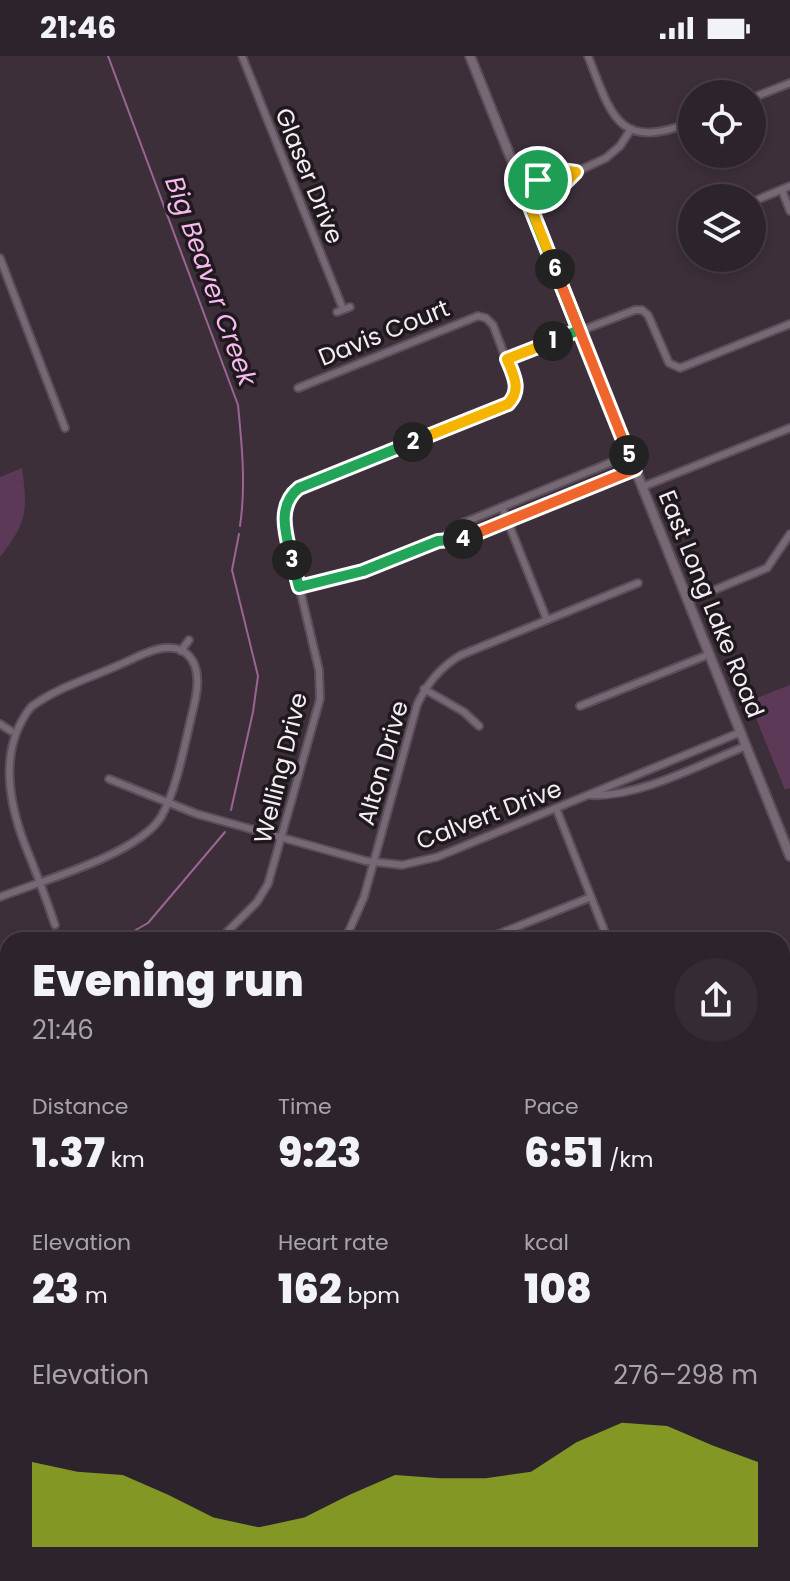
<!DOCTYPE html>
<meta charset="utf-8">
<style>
body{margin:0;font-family:Poppins,sans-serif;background:#352b34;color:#f1f3f6;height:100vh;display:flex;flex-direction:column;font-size:30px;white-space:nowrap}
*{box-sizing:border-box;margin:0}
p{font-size:26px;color:#a7a4a9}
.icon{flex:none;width:44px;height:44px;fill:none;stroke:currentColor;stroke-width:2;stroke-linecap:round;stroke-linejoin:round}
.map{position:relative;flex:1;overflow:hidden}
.drawer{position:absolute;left:0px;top:876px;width:790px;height:650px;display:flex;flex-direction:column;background:#2d232c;border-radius:24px 24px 0 0;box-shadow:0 4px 12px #0003,0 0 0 2px #484048}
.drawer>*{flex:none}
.buttons{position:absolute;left:678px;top:24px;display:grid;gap:16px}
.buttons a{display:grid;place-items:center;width:88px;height:88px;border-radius:50%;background:#2d232c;box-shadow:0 4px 12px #0003,0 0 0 2px #484048;font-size:40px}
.pin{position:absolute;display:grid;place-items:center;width:68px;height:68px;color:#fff;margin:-34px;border:4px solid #fff;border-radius:50%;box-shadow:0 2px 8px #0007}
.km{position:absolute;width:40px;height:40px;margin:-20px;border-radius:50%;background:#222;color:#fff;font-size:22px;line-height:40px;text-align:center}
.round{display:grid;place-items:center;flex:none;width:84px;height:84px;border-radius:42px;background:#352b34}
.headline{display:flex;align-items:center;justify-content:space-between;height:136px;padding:0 32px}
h1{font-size:44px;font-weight:800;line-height:60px}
.stats{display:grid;grid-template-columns:repeat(3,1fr);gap:12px;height:136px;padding:8px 32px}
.stats div{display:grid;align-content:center}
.stats b{font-size:40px;font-weight:800}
.stats small{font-size:22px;font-weight:400}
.stats p{font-size:22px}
.chart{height:224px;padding:16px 32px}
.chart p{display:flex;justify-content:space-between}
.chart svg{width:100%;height:144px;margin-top:8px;fill:#a6c821;opacity:.7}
.status{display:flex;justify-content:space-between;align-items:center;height:56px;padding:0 40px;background:#2d232c;direction:ltr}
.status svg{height:22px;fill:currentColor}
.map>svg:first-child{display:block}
.green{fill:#5c3957}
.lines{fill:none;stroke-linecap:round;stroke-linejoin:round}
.stream{stroke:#9a6593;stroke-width:2}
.minor-casing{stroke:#5a4f58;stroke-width:10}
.secondary-casing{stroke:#5a4f58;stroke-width:12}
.minor{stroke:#776875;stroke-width:6}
.secondary{stroke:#776875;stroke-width:8}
.split-1-casing{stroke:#fff;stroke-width:16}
.split-2-casing{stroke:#fff;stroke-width:16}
.split-3-casing{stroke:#fff;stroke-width:16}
.split-4-casing{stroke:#fff;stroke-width:16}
.split-5-casing{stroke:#fff;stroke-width:16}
.split-6-casing{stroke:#fff;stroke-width:16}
.split-7-casing{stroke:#fff;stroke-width:16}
.split-1{stroke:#22a559;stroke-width:10}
.split-2{stroke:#f5b400;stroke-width:10}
.split-3{stroke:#22a559;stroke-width:10}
.split-4{stroke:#22a559;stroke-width:10}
.split-5{stroke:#f0652b;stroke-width:10}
.split-6{stroke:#f0652b;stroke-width:10}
.split-7{stroke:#f5b400;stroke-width:10}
.labels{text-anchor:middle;stroke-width:7;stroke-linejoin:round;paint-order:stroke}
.street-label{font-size:24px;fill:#f5edf4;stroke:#1f191e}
.water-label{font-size:26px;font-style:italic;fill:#f7b9ee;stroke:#1f191e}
</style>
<div class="status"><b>21:46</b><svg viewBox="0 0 49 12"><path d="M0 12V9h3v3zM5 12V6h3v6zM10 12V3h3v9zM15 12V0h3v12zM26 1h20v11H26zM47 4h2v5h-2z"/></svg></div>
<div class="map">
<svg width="790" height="1525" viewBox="0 0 790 1525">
<rect width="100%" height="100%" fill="#3c2f3a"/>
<g class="green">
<path d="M22 412C28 456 27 466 0 501V421Z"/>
<path d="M790 629V732L785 734 749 645Z"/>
<path d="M782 1023 790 1043V1150L782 1153Z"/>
<path d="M8 1284V1380L0 1384V1289Z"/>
</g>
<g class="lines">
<g class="stream">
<path d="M108 0 238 349C242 390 246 430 240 470"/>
<path d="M231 754 253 656 258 620 232 514 239 478"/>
<path d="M118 884 148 867 225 776"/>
<path d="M0 1054 8 1048"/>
<path d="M0 1169 8 1188"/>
<path d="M148 1518 151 1525"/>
</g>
<g class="minor-casing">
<g id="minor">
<path d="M242 0 343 253"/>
<path d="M588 0C612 61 618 95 692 66"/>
<path d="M752 42 790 27"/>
<path d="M522 131 561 114 576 116"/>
<path d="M782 134 790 155"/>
<path d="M527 142 566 126 576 116 606 102 620 90 631 73"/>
<path d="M752 146 790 130"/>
<path d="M0 202 65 372"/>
<path d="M337 256 350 251"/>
<path d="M507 303 635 254H642L648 259 669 307 680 312 790 268"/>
<path d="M642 431 790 372"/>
<path d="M502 451 547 564"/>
<path d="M438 485H455L470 480 635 413"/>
<path d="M299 531 363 515 438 485 463 467 629 399"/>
<path d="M688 545 767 512 790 478"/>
<path d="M181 595 189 584"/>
<path d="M424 633 464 656 479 670"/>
<path d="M580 650 710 598"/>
<path d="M0 668 11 675"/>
<path d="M109 723 197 758 366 805 402 809 437 801 741 676"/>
<path d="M591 739C638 742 701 708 746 690"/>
<path d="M556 752 608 884"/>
<path d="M0 841C43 824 137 799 161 761 176 735 184 692 191 662 196 643 204 613 187 598 168 582 138 601 119 609 90 622 56 632 31 651 0 690 7 742 25 789 36 816 46 842 55 869"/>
<path d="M219 884 257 846 268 828 320 643 319 614 285 470V449L291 439 299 432 508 348 515 340 517 332 493 269 486 262 478 260 298 332"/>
<path d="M345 884 364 841 417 649C427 627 440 611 461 599L638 527"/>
<path d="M484 884 591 841"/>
<path d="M0 991 8 1011"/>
<path d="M283 1518 286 1525"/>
<path d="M337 1525 354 1518"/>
</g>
</g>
<g class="secondary-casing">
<g id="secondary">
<path d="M470 0 790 800"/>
<path d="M782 1173 790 1170"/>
<path d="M0 1486 8 1482"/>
</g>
</g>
<use href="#minor" class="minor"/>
<use href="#secondary" class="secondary"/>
</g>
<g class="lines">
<g class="split-1-casing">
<path id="split-1" d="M538 124 522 131 579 274 553 285"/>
</g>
<g class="split-2-casing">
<path id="split-2" d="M413 386 508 348C522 334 514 320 507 303L553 285"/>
</g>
<g class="split-3-casing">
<path id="split-3" d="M292 504C286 479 276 450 299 432L413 386"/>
</g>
<g class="split-4-casing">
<path id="split-4" d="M292 504 299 531 363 515 438 485 463 483"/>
</g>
<g class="split-5-casing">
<path id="split-5" d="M463 483 635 413 629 399"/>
</g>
<g class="split-6-casing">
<path id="split-6" d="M555 213 629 399"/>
</g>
<g class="split-7-casing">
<path id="split-7" d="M538 124 561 114 576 116 566 126 527 142 555 213"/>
</g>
<use href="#split-1" class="split-1"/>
<use href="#split-2" class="split-2"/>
<use href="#split-3" class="split-3"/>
<use href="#split-4" class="split-4"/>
<use href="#split-5" class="split-5"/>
<use href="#split-6" class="split-6"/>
<use href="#split-7" class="split-7"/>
</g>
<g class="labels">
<g class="street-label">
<text transform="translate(309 120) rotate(68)" y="8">Glaser Drive</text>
<text transform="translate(384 277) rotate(-22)" y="8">Davis Court</text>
<text transform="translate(711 548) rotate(68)" y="8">East Long Lake Road</text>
<text transform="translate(383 707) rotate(-74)" y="8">Alton Drive</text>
<text transform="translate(281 712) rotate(-76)" y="8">Welling Drive</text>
<text transform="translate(489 759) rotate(-21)" y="8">Calvert Drive</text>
</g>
<g class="water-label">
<text transform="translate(211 225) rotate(70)" y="9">Big Beaver Creek</text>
</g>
</g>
</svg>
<div class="buttons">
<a><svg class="icon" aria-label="locate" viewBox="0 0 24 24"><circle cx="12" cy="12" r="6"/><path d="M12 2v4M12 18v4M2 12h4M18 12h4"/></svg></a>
<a><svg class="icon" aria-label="layers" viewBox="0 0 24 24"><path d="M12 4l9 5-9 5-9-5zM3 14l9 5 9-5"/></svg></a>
</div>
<div class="pin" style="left:538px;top:124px;background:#1e9e55"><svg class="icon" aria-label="arrive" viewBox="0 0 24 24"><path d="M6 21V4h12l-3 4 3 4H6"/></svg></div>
<b class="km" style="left:553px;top:285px">1</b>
<b class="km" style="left:413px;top:386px">2</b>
<b class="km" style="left:292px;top:504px">3</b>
<b class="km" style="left:463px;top:483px">4</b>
<b class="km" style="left:629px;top:399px">5</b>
<b class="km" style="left:555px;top:213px">6</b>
<section class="drawer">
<div class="headline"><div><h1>Evening run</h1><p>21:46</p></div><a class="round"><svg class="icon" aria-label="share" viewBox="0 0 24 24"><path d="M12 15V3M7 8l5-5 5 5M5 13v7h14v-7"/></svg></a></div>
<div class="stats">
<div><p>Distance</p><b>1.37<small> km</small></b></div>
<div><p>Time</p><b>9:23</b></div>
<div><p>Pace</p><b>6:51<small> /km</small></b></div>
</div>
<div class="stats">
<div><p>Elevation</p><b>23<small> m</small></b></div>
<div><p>Heart rate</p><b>162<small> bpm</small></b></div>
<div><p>kcal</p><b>108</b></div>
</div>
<div class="chart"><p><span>Elevation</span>276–298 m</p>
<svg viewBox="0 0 160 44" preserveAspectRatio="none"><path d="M0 44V18L10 21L20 22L30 28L40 35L50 38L60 35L70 28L80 22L90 23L100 23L110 21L120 12L130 6L140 7L150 13L160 18V44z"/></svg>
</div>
</section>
</div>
